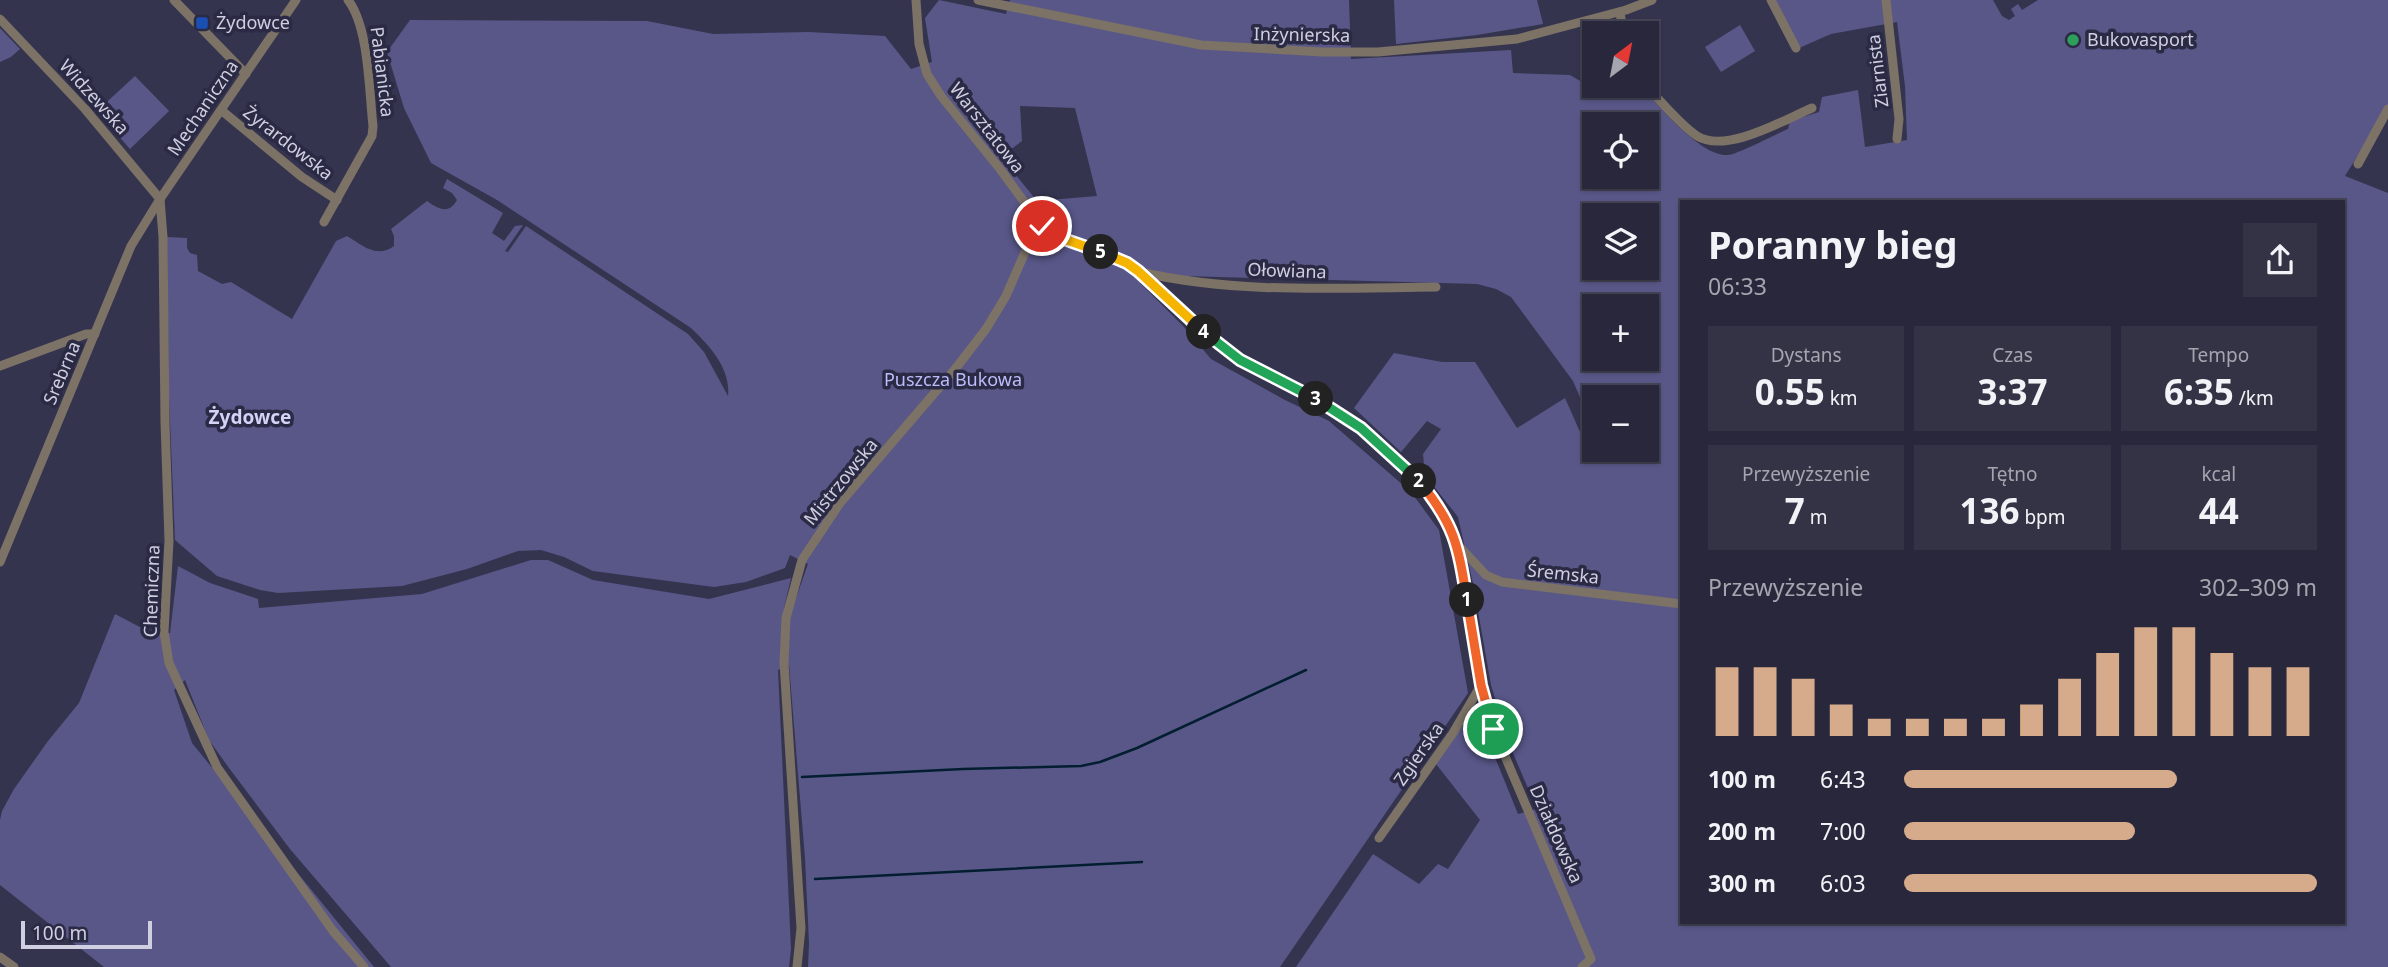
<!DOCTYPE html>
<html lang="pl">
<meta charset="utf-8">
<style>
body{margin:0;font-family:"Noto Sans",sans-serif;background:#343346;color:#f1f3f6;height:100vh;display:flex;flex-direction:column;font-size:26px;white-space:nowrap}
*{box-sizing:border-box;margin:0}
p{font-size:23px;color:#a5a5af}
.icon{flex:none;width:38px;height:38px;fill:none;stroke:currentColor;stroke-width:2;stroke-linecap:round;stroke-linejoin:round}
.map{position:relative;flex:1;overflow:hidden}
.drawer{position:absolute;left:1680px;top:200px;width:665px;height:724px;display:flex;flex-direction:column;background:#28273b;border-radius:0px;box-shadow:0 2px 5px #0004,0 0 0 2px #445}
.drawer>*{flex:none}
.needle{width:46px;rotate:32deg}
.buttons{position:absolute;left:1582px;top:21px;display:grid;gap:14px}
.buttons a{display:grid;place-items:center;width:77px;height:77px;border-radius:0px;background:#28273b;box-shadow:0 2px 5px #0004,0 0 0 2px #445;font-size:35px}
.scale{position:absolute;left:21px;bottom:18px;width:131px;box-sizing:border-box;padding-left:7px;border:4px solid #cfcfe1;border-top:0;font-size:19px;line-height:24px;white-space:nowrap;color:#cfcfe1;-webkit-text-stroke:5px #2b2a44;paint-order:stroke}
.pin{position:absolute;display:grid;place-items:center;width:60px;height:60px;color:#fff;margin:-30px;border:4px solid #fff;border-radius:50%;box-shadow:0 2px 7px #0007}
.km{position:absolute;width:35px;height:35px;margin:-18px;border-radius:50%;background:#222;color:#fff;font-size:19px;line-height:35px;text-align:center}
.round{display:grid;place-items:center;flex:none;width:74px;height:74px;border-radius:0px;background:#343346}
.head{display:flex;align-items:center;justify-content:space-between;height:119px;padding:0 28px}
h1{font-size:38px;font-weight:700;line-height:52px}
.figures{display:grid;grid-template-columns:repeat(3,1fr);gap:10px;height:119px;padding:7px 28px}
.figures div{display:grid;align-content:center;border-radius:0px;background:#343346;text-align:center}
.figures b{font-size:35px;font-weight:700}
.figures small{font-size:19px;font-weight:400}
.figures p{font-size:19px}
.chart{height:196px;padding:14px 28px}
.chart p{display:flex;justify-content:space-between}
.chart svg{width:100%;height:126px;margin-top:7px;stroke:#d6ab8b;stroke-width:6}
ul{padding:0 28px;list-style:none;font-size:23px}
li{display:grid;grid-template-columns:112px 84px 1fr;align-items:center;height:52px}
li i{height:18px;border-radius:9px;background:#d6ab8b}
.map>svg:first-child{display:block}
.green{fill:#595788;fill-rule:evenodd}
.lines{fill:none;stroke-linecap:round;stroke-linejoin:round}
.stream{stroke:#021e30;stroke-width:2.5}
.minor{stroke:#7c7266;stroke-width:9}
.split-1-casing{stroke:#fff;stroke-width:14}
.split-2-casing{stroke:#fff;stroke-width:14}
.split-3-casing{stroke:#fff;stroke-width:14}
.split-4-casing{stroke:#fff;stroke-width:14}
.split-5-casing{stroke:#fff;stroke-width:14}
.split-6-casing{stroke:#fff;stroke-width:14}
.split-1{stroke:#f0652b;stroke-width:9}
.split-2{stroke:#f0652b;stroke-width:9}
.split-3{stroke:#22a559;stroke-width:9}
.split-4{stroke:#22a559;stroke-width:9}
.split-5{stroke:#f5b400;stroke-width:9}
.split-6{stroke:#f5b400;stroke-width:9}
.transit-dot{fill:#1a4fb4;stroke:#2b2a44;stroke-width:2.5}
.leisure-dot{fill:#2e9e5b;stroke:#2b2a44;stroke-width:2.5}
.labels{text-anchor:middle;stroke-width:7;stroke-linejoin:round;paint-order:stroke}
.poi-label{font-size:18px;fill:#cfcfe1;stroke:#2b2a44;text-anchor:start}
.street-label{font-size:18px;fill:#cfcfe1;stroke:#2b2a44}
.park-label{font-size:18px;fill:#bcbbfb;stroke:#2b2a44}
.neighbourhood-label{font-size:19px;font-weight:bold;fill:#d3d3f7;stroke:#2b2a44}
</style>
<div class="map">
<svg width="2388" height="967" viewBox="0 0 2388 967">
<rect width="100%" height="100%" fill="#35344f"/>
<g class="green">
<path d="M939 0 1006 14 1010 0H1349L1351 59 1511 50 1513 73 1570 75 1582 82 1585 91 1603 86H1640C1658 104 1700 157 1728 155 1738 154 1776 134 1788 129L1790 121 1819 112 1822 97 1858 90 1865 147 1907 140 1905 86 1897 22 1831 34 1799 48 1775 0H1993L2002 16 2009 20 2015 16 2011 9 2018 4 2022 10 2038 0H2388V106L2345 176 2388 193V967H1296L1373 854 1419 884 1438 864 1448 869 1480 820 1436 764 1470 714 1479 718 1518 814 1537 809 1509 744 1491 685 1474 588 1458 517 1425 475 1423 454 1441 429 1427 421 1401 452 1354 408 1394 353 1442 362H1475L1517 428 1565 398 1584 441 1594 438V450H1647V397H1594V430L1573 381 1511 297 1496 289 1477 284 1184 276 1156 273 1140 283 1183 326 1211 359 1285 400 1329 421 1411 492 1439 530 1468 693 1280 967H808L809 943 805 858 789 665 778 670 791 949 789 967H391L290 849 229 768 209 740 185 680 174 690 192 743 374 967H104L0 885V820L2 811 14 789 48 741 79 703 115 614 155 635 170 633 178 566 210 583 258 599 259 608 422 594 531 560H548L593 580 709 599 791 578 784 608 796 598 808 564 790 555 785 568 746 582 714 587 593 571 564 557 541 550 518 551 467 569 402 586 278 593 260 590 217 576 175 540 169 397 167 237 187 238V248L190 253 197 255 198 271 222 284 231 282 292 319 336 241 347 236C362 245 377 259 394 246V236L391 229 427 201C438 209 449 215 457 200L452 193 443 188 447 179 503 213 492 233 504 241 515 226 523 225 505 251 508 252 526 226 688 334 704 352 728 396C731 369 710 346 691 328L497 200 431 163 404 108 387 52 410 20 647 21 713 34 808 32 885 36 911 69 932 62 925 18ZM1020 106 1075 108 1097 196 1037 201 1001 157 1022 141ZM1594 124H1647V177H1594ZM1682 201H2343V922H1682ZM1594 215H1647V268H1594ZM1594 306H1647V359H1594Z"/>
<path d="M1394 0H1537L1543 24 1477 35 1396 44Z"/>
<path d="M1740 25 1755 51 1721 72 1705 47Z"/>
<path d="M0 28 20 49 11 57 0 62Z"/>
<path d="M135 76 169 111 130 149 97 111Z"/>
</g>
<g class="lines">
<g class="stream">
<path d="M802 777 963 769 1081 766 1100 762 1137 748 1306 670"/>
<path d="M815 879 1142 862"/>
</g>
<g class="minor">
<path d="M174 0 246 74"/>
<path d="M916 0 919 44 927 74 941 96 1000 169 1042 226 1061 238 1127 263 1227 351 1262 373 1324 403 1361 428 1400 461 1431 496 1444 515 1457 544 1481 685 1493 728 1591 959 1582 967"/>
<path d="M978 0 1201 45 1322 52H1378L1517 39 1626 10 1652 0"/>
<path d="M1771 0 1796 48"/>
<path d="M1886 0 1899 119 1897 139"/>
<path d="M1620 12 1623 33"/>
<path d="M0 19 85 109 160 199"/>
<path d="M1646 86C1661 101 1680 125 1697 136 1726 154 1784 120 1812 108"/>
<path d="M221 110 302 177 337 200"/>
<path d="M2358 164 2388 109"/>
<path d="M160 199 163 237 165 422 169 541 164 632 169 663 217 767 333 931 364 967"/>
<path d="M324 222 372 136 373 126C369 91 369 27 348 0"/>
<path d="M1140 272C1236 294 1337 288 1436 287"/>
<path d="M0 366 86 334H95"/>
<path d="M1458 545 1486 575 1502 582 1682 604"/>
<path d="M0 562 131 246 160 199 296 0"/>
<path d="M1379 838 1453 733 1481 685"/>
<path d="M0 957 14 967"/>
<path d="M797 967 801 928 784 663 786 618 802 560 840 503 956 368 986 329 1006 296 1029 243 1042 226"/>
</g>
</g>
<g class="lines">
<g class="split-1-casing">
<path id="split-1" d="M1467 600 1481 685 1493 729"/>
</g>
<g class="split-2-casing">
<path id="split-2" d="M1419 481C1455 525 1458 545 1467 600"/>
</g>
<g class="split-3-casing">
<path id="split-3" d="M1316 399 1361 428 1419 481"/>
</g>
<g class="split-4-casing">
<path id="split-4" d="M1204 332 1240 360 1316 399"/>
</g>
<g class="split-5-casing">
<path id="split-5" d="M1101 252 1127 263 1138 271 1204 332"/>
</g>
<g class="split-6-casing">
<path id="split-6" d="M1042 226 1061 238 1101 252"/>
</g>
<use href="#split-1" class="split-1"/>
<use href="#split-2" class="split-2"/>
<use href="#split-3" class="split-3"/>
<use href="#split-4" class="split-4"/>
<use href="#split-5" class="split-5"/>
<use href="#split-6" class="split-6"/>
</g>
<rect class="transit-dot" x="195" y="16" width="14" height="14" rx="3.5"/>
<circle class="leisure-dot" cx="2073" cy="40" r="7"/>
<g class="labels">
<g class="poi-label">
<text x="216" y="29">Żydowce</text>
<text x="2087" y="46">Bukovasport</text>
</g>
<g class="street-label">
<text transform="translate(1302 35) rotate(1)" y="6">Inżynierska</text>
<text transform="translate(1878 71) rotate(-97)" y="6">Ziarnista</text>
<text transform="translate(382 72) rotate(83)" y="6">Pabianicka</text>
<text transform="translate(94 97) rotate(48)" y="6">Widzewska</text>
<text transform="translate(203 108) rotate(-56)" y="6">Mechaniczna</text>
<text transform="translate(987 128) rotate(52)" y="6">Warsztatowa</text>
<text transform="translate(288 143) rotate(38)" y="6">Żyrardowska</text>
<text transform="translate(1287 271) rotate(2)" y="6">Ołowiana</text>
<text transform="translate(62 373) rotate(-67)" y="6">Srebrna</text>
<text transform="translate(841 482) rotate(-51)" y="6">Mistrzowska</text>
<text transform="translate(1563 574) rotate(6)" y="6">Śremska</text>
<text transform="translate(152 591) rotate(-88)" y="6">Chemiczna</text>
<text transform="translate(1419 754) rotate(-55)" y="6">Zgierska</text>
<text transform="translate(1556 834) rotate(66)" y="6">Działdowska</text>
</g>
<g class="park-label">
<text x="953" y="386">Puszcza Bukowa</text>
</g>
<g class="neighbourhood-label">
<text x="250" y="424">Żydowce</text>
</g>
</g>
</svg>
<div class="buttons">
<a><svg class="needle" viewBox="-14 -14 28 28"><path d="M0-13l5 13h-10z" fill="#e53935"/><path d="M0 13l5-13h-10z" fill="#a5a5af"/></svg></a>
<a><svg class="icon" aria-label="locate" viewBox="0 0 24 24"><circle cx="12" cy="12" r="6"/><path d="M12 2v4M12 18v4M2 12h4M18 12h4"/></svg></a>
<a><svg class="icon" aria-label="layers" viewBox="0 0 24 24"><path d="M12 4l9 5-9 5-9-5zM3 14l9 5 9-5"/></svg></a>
<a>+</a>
<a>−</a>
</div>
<div class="scale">100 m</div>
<div class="pin" style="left:1493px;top:729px;background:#1e9e55"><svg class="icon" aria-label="arrive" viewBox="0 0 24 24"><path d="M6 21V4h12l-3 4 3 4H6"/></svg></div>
<div class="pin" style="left:1042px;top:226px;background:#d93025"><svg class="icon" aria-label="check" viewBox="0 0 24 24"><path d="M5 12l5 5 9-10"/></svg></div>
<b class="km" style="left:1467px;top:600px">1</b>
<b class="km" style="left:1419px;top:481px">2</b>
<b class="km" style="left:1316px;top:399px">3</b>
<b class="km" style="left:1204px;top:332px">4</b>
<b class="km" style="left:1101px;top:252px">5</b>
<section class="drawer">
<div class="head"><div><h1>Poranny bieg</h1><p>06:33</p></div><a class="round"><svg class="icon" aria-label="share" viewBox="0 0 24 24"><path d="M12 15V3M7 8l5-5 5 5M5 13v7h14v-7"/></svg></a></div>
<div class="figures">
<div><p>Dystans</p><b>0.55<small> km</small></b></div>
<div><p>Czas</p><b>3:37</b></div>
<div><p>Tempo</p><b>6:35<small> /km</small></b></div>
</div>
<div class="figures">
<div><p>Przewyższenie</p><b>7<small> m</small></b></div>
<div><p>Tętno</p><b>136<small> bpm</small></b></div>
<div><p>kcal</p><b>44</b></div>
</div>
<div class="chart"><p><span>Przewyższenie</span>302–309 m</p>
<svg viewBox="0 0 160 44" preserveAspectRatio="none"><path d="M5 44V20M15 44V20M25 44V24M35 44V33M45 44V38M55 44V38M65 44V38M75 44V38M85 44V33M95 44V24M105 44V15M115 44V6M125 44V6M135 44V15M145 44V20M155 44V20"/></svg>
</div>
<ul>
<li><b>100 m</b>6:43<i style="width:66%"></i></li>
<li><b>200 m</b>7:00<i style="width:56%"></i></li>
<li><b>300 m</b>6:03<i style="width:100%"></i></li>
</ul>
</section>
</div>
